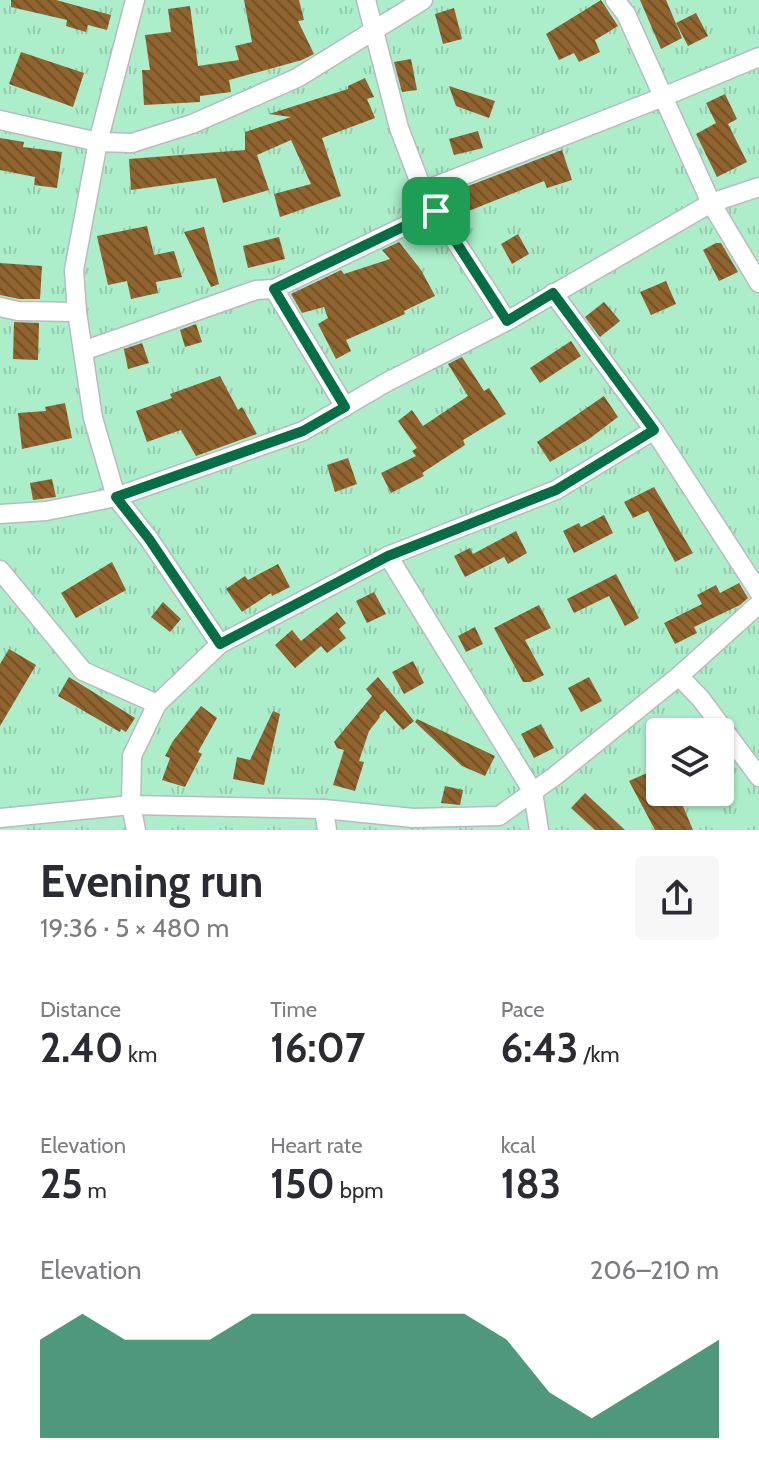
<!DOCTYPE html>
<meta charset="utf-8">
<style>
body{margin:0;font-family:Cabin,sans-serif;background:#f7f7f7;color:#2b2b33;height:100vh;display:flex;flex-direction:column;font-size:30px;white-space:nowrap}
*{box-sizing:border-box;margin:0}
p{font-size:26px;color:#7c7c81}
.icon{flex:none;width:44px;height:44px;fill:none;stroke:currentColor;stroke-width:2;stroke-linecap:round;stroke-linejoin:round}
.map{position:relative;height:830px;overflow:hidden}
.details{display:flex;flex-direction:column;background:#fff;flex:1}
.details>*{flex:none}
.tools{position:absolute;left:646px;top:718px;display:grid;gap:16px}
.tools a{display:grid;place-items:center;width:88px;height:88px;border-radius:8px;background:#fff;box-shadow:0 2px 6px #0004;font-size:40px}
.pin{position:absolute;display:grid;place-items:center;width:68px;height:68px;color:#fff;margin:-34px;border-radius:16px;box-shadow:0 4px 12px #0006}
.round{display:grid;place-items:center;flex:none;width:84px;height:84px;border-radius:8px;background:#f7f7f7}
.headline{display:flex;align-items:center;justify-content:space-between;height:136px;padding:0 40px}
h1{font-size:44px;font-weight:700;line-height:60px}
.figures{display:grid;grid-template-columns:repeat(3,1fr);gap:12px;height:136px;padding:8px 40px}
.figures div{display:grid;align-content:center}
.figures b{font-size:40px;font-weight:700}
.figures small{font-size:22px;font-weight:400}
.figures p{font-size:22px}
.chart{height:224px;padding:16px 40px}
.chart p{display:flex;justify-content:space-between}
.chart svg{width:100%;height:144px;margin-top:8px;fill:#046f46;opacity:.7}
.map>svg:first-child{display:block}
.park{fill:url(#park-tufts);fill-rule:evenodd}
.building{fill:url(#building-back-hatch)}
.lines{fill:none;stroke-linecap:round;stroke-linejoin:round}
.street-casing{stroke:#b8bbbf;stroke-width:21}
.street{stroke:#fff;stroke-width:18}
.route-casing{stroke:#fff;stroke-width:16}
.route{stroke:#046f46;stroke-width:10}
</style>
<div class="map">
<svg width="759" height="830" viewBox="0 0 759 830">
<defs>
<pattern id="park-tufts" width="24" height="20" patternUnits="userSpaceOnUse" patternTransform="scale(2)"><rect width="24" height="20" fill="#acedca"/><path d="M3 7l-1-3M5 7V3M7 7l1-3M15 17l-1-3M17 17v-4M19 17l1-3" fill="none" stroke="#93cbad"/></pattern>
<pattern id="building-back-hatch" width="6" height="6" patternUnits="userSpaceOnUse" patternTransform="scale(2)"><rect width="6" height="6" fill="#8f642e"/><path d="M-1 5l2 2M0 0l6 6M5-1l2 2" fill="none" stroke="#745227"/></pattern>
</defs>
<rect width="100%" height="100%" fill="#edf1f5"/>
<path class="park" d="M0 0H759V830H0ZM660 732H720V792H660Z"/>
<g class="building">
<path d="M11 0H56L111 15 107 30 88 25 86 32 66 26 67 20 11 7Z"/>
<path d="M244 0H299L304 20 298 21 314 54 302 60 229 80 231 92 200 96V102L144 105 142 70H150L145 35 171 32 168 9 190 6 198 66 239 60 235 46 252 42Z"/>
<path d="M601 0 618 26 595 40 600 52 579 62 574 53 559 60 546 34Z"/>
<path d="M640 0H666L682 38 661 49Z"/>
<path d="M454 8 462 39 443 44 435 14Z"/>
<path d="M696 13 708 36 688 46 676 23Z"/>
<path d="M21 52 84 73 73 107 9 84Z"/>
<path d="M411 59 417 90 402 92 394 62Z"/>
<path d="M365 78 374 97 367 99 375 118 322 138 341 196 280 217 274 194 311 184 291 140 257 155 269 190 223 203 216 178 131 190 129 159 245 150V132L291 117 269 114 348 89V86Z"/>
<path d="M449 86 495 101 489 118 456 106Z"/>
<path d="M725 94 737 119 728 124 747 162 717 177 696 134 716 123 706 103Z"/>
<path d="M478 131 483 148 454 155 449 139Z"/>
<path d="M0 138 24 142 23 147 62 152 57 188 34 185 35 177 0 170Z"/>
<path d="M562 150 572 180 547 188 544 181 466 212 467 215 456 220 444 202 442 196Z"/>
<path d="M147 226 154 255 174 251 182 277 156 282 158 293 131 299 127 281 108 285 97 236Z"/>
<path d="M204 227 219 284 211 287 184 232Z"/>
<path d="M518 234 529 254 512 264 501 244Z"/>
<path d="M279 237 285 259 248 268 243 246Z"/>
<path d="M399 242 421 270 435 296 404 311 405 314 346 340 351 351 336 359 318 324 328 318 324 307 302 313 291 294 341 270 344 274 390 259 382 250Z"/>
<path d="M716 243H721L738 272 719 281 703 250Z"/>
<path d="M0 263 42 266 40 299H19L0 295Z"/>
<path d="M666 281 676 304 651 315 640 292Z"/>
<path d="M604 302 620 321 600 337 585 317Z"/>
<path d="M14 322 39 323 38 360 13 359Z"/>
<path d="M196 324 202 342 185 347 180 330Z"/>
<path d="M571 341 581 356 540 383 530 368Z"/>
<path d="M142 343 149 363 128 369 124 349Z"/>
<path d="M462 357 484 391 489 388 506 414 463 440 465 445 422 473 424 476 391 493 381 473 416 456 412 451 417 448 398 421 412 410 423 426 468 396 448 364Z"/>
<path d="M220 376 238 410 242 407 257 434 196 456 181 430 147 442 136 411 172 398 170 394Z"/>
<path d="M604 396 618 417 589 439 550 462 537 442Z"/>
<path d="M65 403 72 438 22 449 18 413 46 411 45 407Z"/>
<path d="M348 458 357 484 335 492 327 465Z"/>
<path d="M52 479 56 497 33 500 30 483Z"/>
<path d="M654 487 693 553 675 562 648 511 633 518 624 502Z"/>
<path d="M604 515 613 533 574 553 563 531 579 523 581 527Z"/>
<path d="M516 531 527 553 508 564 504 557 465 577 454 556 470 548 473 554Z"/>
<path d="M112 562 126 590 76 618 61 593Z"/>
<path d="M278 564 290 587 272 596 271 593 242 612 226 589 245 576 248 580Z"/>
<path d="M616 574 639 618 625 626 609 596 574 613 567 599Z"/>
<path d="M739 583 748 598 740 605 694 627 697 633 675 644 664 623 702 604 697 595 716 585 720 593Z"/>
<path d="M374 592 386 614 367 623 356 601Z"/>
<path d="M163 602 181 619 170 632 151 617Z"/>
<path d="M539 605 551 628 525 640 544 675 530 682H523L494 628Z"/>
<path d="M337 612 346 623 339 629 346 638 327 653 321 646 295 668 275 645 292 630 301 641Z"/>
<path d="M475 627 483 644 466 652 458 636Z"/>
<path d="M9 649 36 665 0 726V664Z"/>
<path d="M413 661 424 683 404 694 392 672Z"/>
<path d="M69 677 135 718 126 732 121 729 120 732 58 696Z"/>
<path d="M378 677 414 721 403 730 385 710 379 716 380 717 369 731 359 761 364 762 355 791 333 785 344 750 337 748 334 742 372 696 366 689Z"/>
<path d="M589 677 602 701 581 712 568 688Z"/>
<path d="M201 706 217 718 198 752 202 754 185 787 162 780 170 758 165 756 173 741Z"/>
<path d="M273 711 280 714 264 785 233 779 237 757 250 760Z"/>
<path d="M417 719 495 756 485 776 462 766 415 722Z"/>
<path d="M541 724 554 748 534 758 521 734Z"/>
<path d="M647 773 660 798 677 792 693 830H655L629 781Z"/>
<path d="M445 786 463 790 460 805 441 803Z"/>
<path d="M585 793 625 830H595L571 808Z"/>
</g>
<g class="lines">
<g class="street-casing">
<g id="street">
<path d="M135 0 98 142 74 270 77 312 93 418 116 497 149 539 220 644"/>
<path d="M366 0 399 128 423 191 507 321"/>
<path d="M615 0 626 14 711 203 759 283"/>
<path d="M0 120 98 142 132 143 192 124 297 78 423 0"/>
<path d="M423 191 663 97 759 57"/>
<path d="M274 289 345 407"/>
<path d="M553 293 654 430 759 592"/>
<path d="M0 307 18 311 77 312"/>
<path d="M83 351 256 290 274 289 436 211"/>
<path d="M0 514 46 511 116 497 303 431 387 382 507 321 711 203 759 187"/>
<path d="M388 556 533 792 539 830"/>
<path d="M0 570 83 671 157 704"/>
<path d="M679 676 701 699 759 777"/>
<path d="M324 809 327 830"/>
<path d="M0 818 131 805 324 809 413 818 499 816 555 776 679 676 759 604"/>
<path d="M136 830 131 805 132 756 157 704 220 644 388 556 556 490 654 430"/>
</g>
</g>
<use href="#street" class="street"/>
</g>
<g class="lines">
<g class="route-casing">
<path id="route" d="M436 211 507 321 553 293 654 430 556 490 388 556 220 644 149 539 116 497 303 431 345 407 274 289Z"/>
</g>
<use href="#route" class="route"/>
</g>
</svg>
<div class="tools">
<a><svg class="icon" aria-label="layers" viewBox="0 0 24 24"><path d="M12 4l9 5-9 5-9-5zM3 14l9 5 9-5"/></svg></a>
</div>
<div class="pin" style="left:436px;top:211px;background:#1e9e55"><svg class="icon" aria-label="arrive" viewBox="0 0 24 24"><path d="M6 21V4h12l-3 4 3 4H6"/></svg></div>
</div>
<section class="details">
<div class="headline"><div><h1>Evening run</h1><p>19:36 · 5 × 480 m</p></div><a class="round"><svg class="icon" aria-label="share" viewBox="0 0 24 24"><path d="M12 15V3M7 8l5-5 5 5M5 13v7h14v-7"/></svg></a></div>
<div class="figures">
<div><p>Distance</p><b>2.40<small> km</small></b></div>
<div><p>Time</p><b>16:07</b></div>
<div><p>Pace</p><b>6:43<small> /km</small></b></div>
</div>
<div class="figures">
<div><p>Elevation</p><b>25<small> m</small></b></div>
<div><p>Heart rate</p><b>150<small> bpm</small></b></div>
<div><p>kcal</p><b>183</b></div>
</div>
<div class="chart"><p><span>Elevation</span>206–210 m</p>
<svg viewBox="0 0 160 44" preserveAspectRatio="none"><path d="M0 44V14L10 6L20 14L30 14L40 14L50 6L60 6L70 6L80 6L90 6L100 6L110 14L120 30L130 38L140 30L150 22L160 14V44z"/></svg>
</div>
</section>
